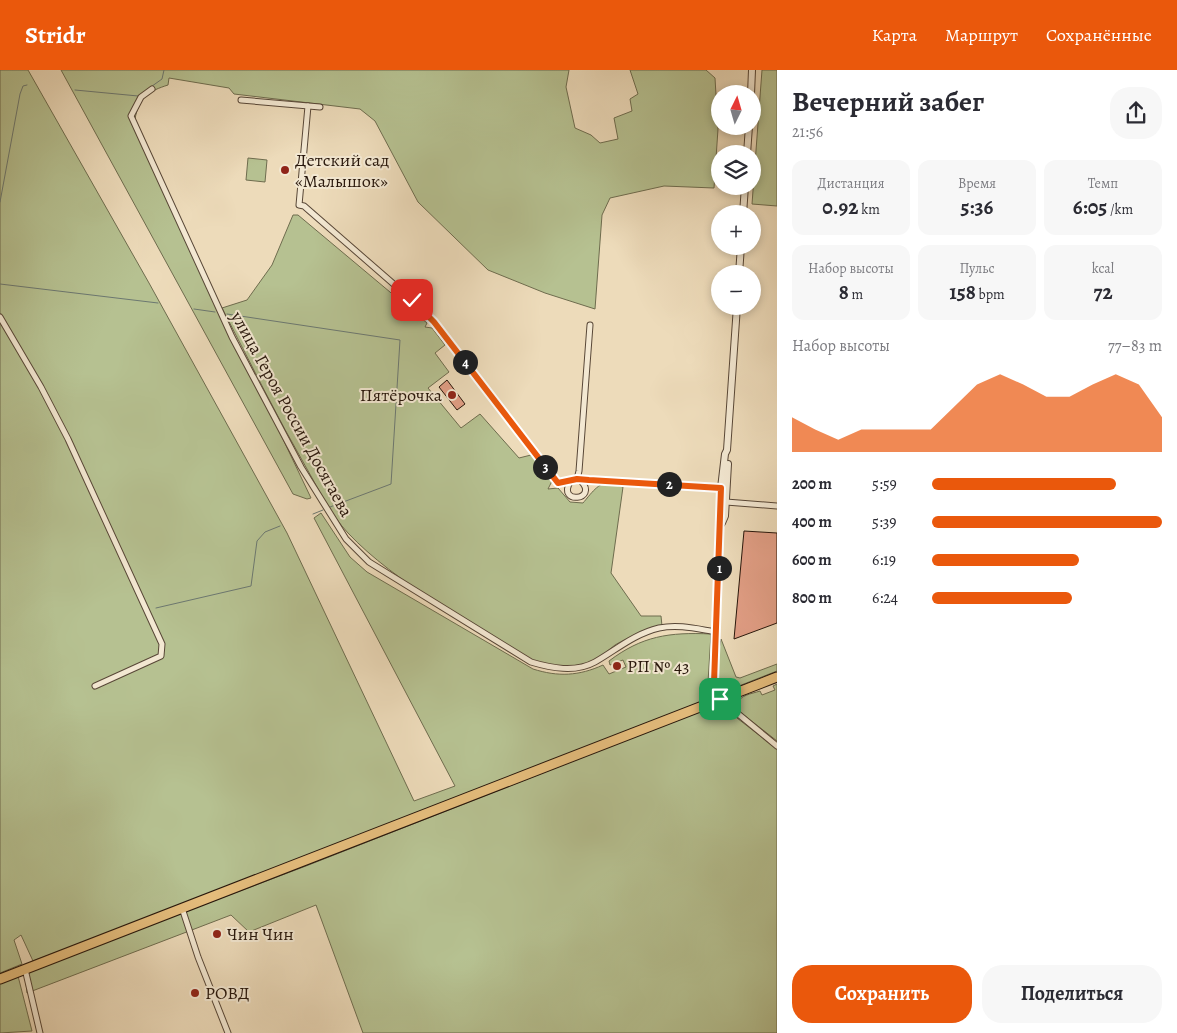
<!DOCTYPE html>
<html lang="ru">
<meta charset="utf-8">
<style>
body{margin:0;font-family:Alegreya,serif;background:#f7f7f7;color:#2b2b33;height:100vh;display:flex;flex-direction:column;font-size:19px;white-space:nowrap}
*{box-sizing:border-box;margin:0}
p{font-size:16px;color:#7c7c81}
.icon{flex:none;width:28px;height:28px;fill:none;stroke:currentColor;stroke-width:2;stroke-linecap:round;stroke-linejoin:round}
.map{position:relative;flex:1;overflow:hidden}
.panel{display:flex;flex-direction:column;background:#fff;width:400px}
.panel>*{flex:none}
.needle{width:32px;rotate:5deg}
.fabs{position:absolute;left:711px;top:15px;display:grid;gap:10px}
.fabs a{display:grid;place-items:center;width:50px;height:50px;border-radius:50%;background:#fff;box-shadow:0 2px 8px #0003;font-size:25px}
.pin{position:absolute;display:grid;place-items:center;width:42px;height:42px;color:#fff;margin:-21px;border-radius:10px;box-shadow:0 2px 8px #0006}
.km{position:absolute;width:25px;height:25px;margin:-12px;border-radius:50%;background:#222;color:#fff;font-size:14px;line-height:25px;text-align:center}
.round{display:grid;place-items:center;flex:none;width:52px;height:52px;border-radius:20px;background:#f7f7f7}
.headline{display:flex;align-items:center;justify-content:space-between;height:85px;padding:0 15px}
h1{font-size:28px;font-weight:700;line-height:38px}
.figures{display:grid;grid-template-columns:repeat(3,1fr);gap:8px;height:85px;padding:5px 15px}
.figures div{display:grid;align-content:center;border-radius:12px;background:#f7f7f7;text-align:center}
.figures b{font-size:21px;font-weight:700}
.figures small{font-size:14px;font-weight:400}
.figures p{font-size:14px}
.chart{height:140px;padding:10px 15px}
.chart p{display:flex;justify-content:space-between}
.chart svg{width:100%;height:90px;margin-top:5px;fill:#ea580c;opacity:.7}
.button{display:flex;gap:10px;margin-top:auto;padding:10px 15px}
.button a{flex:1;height:58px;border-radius:20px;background:#ea580c;color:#fff;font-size:20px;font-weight:700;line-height:58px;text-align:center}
.button a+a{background:#f7f7f7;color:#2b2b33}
ul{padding:0 15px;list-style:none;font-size:16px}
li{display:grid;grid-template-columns:80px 60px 1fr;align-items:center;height:38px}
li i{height:12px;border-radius:6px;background:#ea580c}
header{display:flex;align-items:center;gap:30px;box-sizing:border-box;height:70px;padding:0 25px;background:#ea580c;color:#fff}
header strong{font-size:24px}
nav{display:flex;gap:28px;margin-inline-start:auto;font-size:18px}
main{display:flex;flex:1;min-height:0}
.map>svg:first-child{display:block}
.green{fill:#b6c191;stroke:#6e6c4e}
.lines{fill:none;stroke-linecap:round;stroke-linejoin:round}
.stream{stroke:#6c7871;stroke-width:1}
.building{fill:#e29f86;stroke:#27160b}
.minor-casing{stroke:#584737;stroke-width:7}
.tertiary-casing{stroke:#584737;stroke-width:8}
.trunk-casing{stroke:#27160b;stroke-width:11}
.minor{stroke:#f3e8d2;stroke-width:5}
.tertiary{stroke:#f3e8d2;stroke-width:6}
.trunk{stroke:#e6be7d;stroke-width:9}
.route-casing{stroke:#fff;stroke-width:10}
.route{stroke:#ea580c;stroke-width:6}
.poi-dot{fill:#8f2418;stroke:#f3e8d2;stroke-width:2}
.labels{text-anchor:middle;stroke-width:4;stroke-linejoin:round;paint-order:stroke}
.poi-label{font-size:18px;fill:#27160b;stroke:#f3e8d2;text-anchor:start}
.street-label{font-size:18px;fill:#27160b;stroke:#f3e8d2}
</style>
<header>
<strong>Stridr</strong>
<nav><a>Карта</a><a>Маршрут</a><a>Сохранённые</a></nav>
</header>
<main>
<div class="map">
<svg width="777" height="963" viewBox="0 0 777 963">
<rect width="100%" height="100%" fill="#eddbba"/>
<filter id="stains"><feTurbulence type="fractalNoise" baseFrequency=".004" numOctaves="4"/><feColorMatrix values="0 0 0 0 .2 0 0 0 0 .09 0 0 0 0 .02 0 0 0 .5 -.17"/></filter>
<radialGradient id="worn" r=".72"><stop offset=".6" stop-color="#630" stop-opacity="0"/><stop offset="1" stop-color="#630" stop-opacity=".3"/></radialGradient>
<g class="green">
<path d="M0 0H28L149 213 287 463 414 731 455 716 314 448 321 443 350 487 367 502 533 599C558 607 579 606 603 595L609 604 626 597 623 590 610 595 609 591C642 566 669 562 711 564L707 628 704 631 461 728 33 891 21 865 14 870 22 894 0 903Z"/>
<path d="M61 0H569L566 17 575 58 591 65 600 73 618 69 614 48 632 41 630 29 638 24 630 0H706L715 8 718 59 714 118 664 116 610 128 602 145 595 239 545 223 488 200 418 132 375 51 360 39 234 24 229 18 169 8 168 15C149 21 139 27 135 49L131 50 311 428 307 429 293 424Z"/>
<path d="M762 0H777V136L752 134Z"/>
<path d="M248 88 267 90 265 112 246 110Z"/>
<path d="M293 145H298L427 253 425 257 432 258 445 275 435 283 449 302 428 318 461 358 480 344 519 388 531 385 552 411 548 419 558 418 570 432 583 433C590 425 599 411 610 413 615 414 618 416 623 417L611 503 641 546H661L662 556C646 560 630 566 615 575 608 580 602 587 593 591 572 599 552 597 532 590 473 554 395 513 348 463 331 445 319 420 307 399 277 347 250 292 222 238L247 230 272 195Z"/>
<path d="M721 569 736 607 740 608 777 594V601L726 621 718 620 715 616 716 594Z"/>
<path d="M777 614V671L740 642 737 634C740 625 751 624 760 621L762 625 775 620 773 616Z"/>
<path d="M713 636 724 638 777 679V963H363L316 835 249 862 231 845 27 923 25 902 306 796Z"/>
<path d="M18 906 32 961 0 963V911Z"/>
</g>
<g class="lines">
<g class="stream">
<path d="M75 20 138 26"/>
<path d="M141 24 162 9 164 0"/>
<path d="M0 132 20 24 23 16 27 15"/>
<path d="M0 214 158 233"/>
<path d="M194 239 215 242"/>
<path d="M227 244 400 270 391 414 330 437"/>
<path d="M313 444 323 440"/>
<path d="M156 538 251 516 257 471 265 462 280 456"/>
</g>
</g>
<g class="building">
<path d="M447 310 465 334 457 340 439 317Z"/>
<path d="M744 461 777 463V553L734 569Z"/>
</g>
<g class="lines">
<g class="minor-casing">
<g id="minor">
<path d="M152 19 141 27 131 46 232 267 301 397 346 469 369 492 531 592C551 598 575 603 595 592 616 580 634 564 659 558 679 554 697 559 716 562"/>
<path d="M241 30 320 37"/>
<path d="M308 36 299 135 304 136 412 230 434 252 558 413 570 412"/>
<path d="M0 247 41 317 68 369 162 574 161 586 95 616"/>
<path d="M577 409 579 401 590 255"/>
<path d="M581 411C599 430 557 435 570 412L577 409 724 418"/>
<path d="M726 432 777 436"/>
<path d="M720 629 777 676"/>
<path d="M182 838 198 887 228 963"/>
<path d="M25 899 40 963"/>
</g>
</g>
<g class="tertiary-casing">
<g id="tertiary">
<path d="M751 24 752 0"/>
<path d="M747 84 749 56"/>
<path d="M743 144 745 116"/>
<path d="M739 204 741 176"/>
<path d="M722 453 725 446 728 394"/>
<path d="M720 629 714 613 721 418 725 384 727 380 737 236"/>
</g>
</g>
<g class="trunk-casing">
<path id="trunk" d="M0 909 777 607"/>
</g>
<use href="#minor" class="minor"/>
<use href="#tertiary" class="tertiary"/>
<use href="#trunk" class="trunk"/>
</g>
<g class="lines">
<g class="route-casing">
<path id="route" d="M412 230 434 252 558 413 577 409 589 410 721 418 714 613 720 629"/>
</g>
<use href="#route" class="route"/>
</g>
<g class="poi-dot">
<circle cx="285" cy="100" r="5"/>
<circle cx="452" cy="325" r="5"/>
<circle cx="617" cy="596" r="5"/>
<circle cx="217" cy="864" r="5"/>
<circle cx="195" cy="923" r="5"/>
</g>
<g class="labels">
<g class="poi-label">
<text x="295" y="96">Детский сад<tspan x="295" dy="21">«Малышок»</tspan></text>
<text x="442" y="331" text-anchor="end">Пятёрочка</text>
<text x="627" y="602">РП № 43</text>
<text x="227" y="870">Чин Чин</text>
<text x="205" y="929">РОВД</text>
</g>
<g class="street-label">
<text transform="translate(292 344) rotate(61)" y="6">улица Героя России Досягаева</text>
</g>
</g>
<rect width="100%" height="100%" filter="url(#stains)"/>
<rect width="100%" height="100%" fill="url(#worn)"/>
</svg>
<div class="fabs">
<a><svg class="needle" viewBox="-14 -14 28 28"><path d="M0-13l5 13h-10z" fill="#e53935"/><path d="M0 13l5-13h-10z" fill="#7c7c81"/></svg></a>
<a><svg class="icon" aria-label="layers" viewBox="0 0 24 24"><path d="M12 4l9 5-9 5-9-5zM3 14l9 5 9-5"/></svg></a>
<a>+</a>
<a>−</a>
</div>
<div class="pin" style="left:720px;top:629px;background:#1e9e55"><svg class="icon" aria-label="arrive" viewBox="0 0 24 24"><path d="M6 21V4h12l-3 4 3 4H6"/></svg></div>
<div class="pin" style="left:412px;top:230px;background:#d93025"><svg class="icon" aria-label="check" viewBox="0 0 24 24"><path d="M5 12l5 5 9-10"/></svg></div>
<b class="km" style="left:719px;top:498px">1</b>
<b class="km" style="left:669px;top:414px">2</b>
<b class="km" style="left:545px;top:397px">3</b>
<b class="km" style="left:465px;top:292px">4</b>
</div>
<section class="panel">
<div class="headline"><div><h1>Вечерний забег</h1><p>21:56</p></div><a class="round"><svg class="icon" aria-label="share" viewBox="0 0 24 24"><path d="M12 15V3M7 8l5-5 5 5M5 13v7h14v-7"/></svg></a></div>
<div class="figures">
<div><p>Дистанция</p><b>0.92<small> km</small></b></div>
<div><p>Время</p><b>5:36</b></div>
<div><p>Темп</p><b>6:05<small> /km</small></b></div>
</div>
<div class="figures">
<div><p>Набор высоты</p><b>8<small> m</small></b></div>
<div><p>Пульс</p><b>158<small> bpm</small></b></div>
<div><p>kcal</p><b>72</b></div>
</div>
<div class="chart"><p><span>Набор высоты</span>77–83 m</p>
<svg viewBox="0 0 160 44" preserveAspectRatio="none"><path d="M0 44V27L10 33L20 38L30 33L40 33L50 33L60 33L70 22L80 11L90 6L100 11L110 17L120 17L130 11L140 6L150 11L160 27V44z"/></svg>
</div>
<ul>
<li><b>200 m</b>5:59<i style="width:80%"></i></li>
<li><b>400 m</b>5:39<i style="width:100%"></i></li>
<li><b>600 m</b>6:19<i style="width:64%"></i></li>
<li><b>800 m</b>6:24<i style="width:61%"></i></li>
</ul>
<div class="button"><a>Сохранить</a><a>Поделиться</a></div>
</section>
</main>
